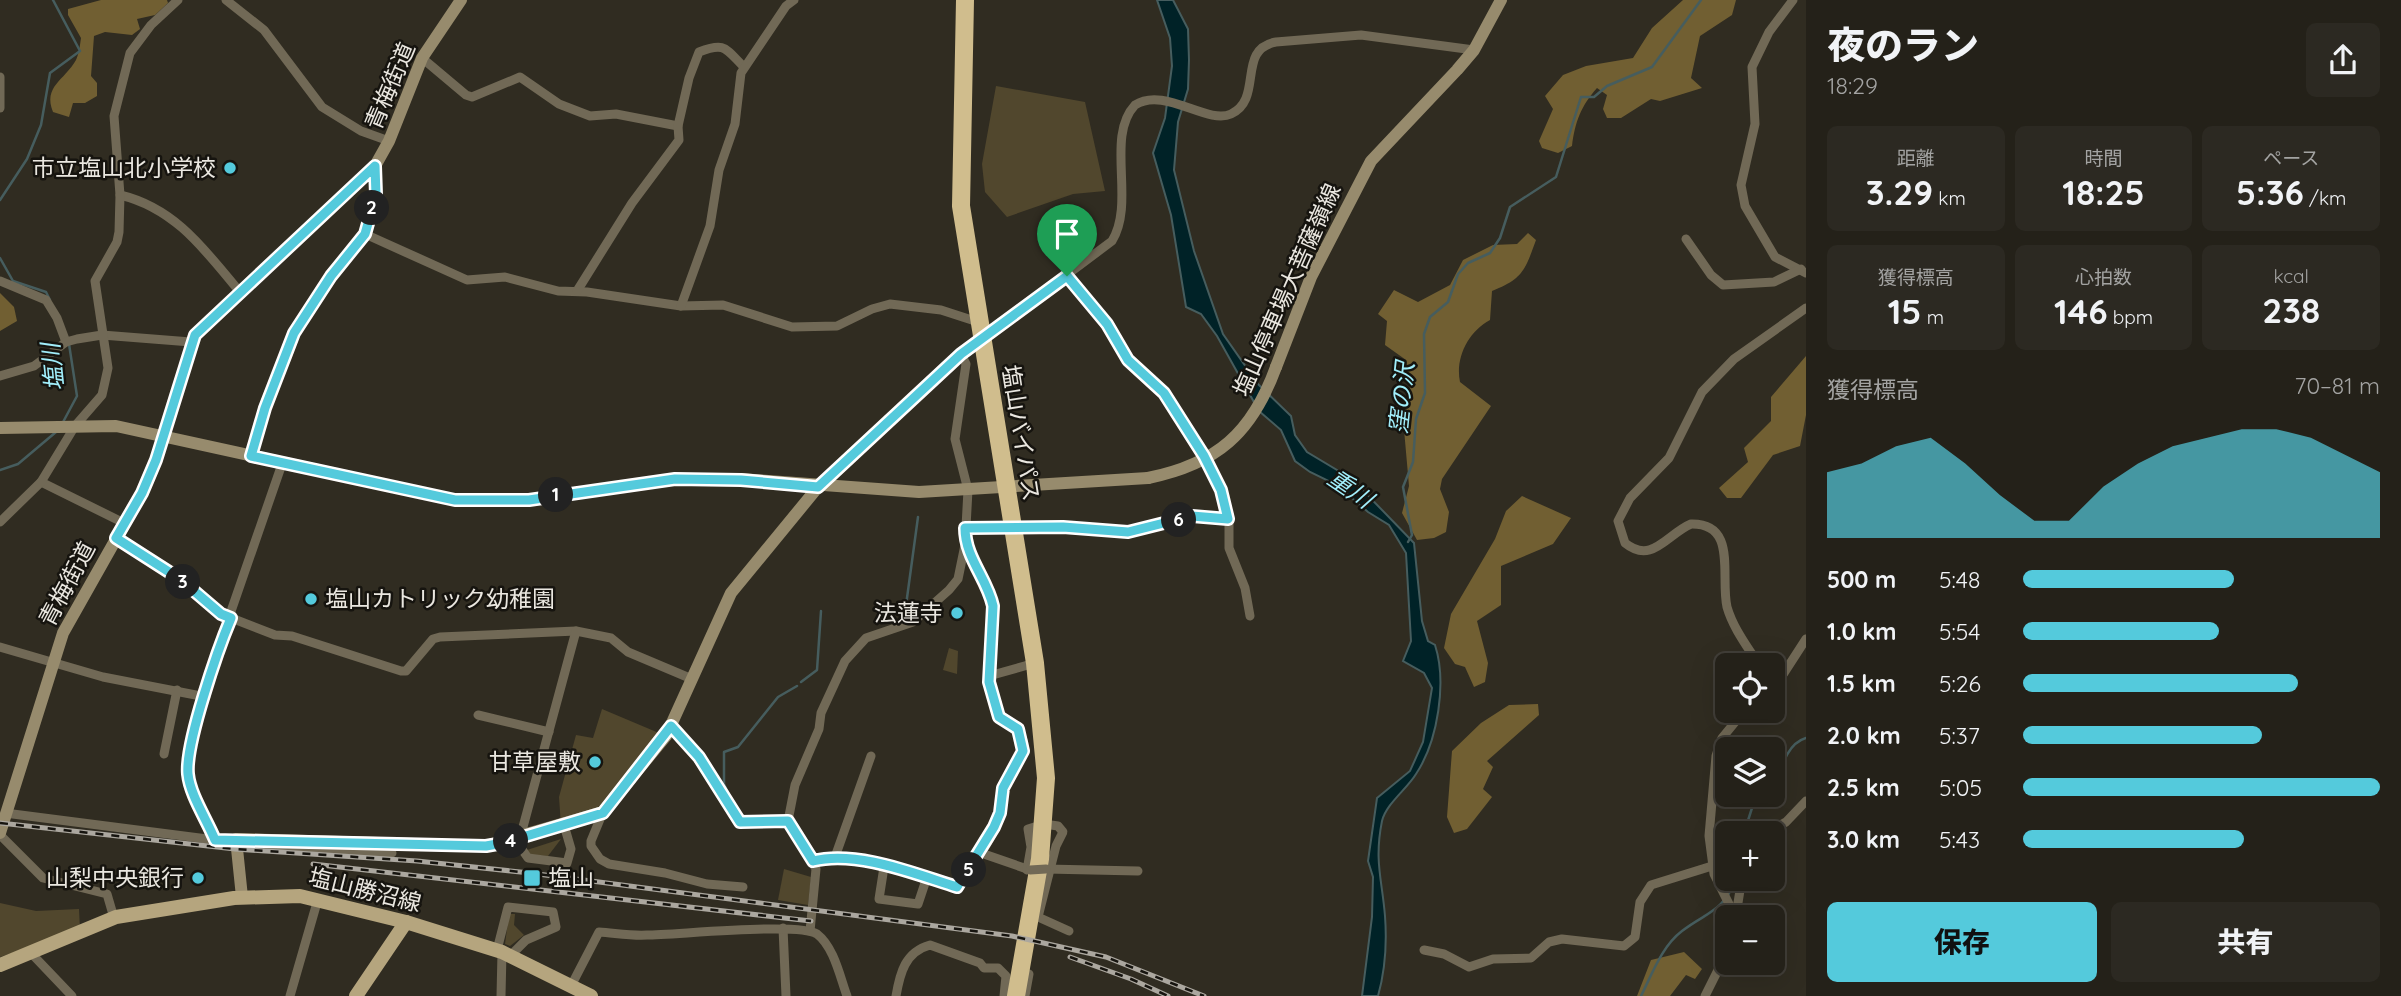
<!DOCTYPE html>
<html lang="ja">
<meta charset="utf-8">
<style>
body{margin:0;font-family:Quicksand,"Noto Sans JP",sans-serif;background:#2c2922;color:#f1f3f6;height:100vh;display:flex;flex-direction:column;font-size:26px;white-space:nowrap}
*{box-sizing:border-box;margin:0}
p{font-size:23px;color:#a3a3a2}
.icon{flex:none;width:38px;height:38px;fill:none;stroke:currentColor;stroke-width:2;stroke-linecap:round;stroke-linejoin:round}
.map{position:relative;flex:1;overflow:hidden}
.drawer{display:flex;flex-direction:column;background:#242119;width:595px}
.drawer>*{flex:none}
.controls{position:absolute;left:1715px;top:653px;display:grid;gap:14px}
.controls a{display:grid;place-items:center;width:70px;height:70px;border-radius:10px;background:#242119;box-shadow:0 7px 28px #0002,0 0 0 2px #413e38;font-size:35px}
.pin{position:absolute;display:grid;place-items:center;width:60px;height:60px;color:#fff;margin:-72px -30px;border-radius:50% 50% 50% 0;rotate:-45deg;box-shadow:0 0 7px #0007}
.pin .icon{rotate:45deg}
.km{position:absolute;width:35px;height:35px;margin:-18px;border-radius:50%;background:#222;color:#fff;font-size:19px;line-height:35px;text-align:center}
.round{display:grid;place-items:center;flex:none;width:74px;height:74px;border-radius:10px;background:#2c2922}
.head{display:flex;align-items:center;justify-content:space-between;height:119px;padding:0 21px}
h1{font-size:38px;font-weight:800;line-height:52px}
.figures{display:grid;grid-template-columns:repeat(3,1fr);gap:10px;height:119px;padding:7px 21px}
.figures div{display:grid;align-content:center;border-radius:10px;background:#2c2922;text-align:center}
.figures b{font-size:35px;font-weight:800}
.figures small{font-size:19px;font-weight:400}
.figures p{font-size:19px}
.chart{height:196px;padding:14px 21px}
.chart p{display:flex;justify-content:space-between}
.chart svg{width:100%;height:126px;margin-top:7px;fill:#54cadc;opacity:.7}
.button{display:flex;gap:14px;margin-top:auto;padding:14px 21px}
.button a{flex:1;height:80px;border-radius:10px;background:#54cadc;color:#111;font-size:28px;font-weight:800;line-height:80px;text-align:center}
.button a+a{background:#2c2922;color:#f1f3f6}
ul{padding:0 21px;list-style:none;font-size:23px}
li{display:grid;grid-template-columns:112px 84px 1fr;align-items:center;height:52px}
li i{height:18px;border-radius:9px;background:#54cadc}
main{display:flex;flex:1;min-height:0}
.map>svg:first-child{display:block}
.green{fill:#51472d}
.forest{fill:#715f32}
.water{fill:#002227;stroke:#465d5e;stroke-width:2}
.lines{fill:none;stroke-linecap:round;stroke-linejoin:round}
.stream{stroke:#465d5e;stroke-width:2.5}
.street{stroke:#716956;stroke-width:9}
.secondary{stroke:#978b6d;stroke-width:12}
.primary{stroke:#b5a57e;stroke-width:14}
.highway{stroke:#d0bd8d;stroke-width:18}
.rail-casing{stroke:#aba79f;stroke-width:5}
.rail{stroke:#16140f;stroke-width:2.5;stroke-dasharray:8;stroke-linecap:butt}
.street-bridge{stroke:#716956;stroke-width:9}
.secondary-bridge{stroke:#978b6d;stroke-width:12}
.route-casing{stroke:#fff;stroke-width:14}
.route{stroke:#54cadc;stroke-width:9}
.poi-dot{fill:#54cadc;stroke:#16140f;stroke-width:2.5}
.labels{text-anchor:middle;stroke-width:5;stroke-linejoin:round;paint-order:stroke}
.street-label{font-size:23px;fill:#eae7e0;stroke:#16140f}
.poi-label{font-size:23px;fill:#eae7e0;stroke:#16140f;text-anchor:end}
.water-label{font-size:24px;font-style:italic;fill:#a1eefb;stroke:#16140f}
</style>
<main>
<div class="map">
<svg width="1806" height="996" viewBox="0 0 1806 996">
<rect width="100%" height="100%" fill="#302c21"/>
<g class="green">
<path d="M996 86 1085 102 1105 191 1073 194 1007 217 985 192 982 164Z"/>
<path d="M949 648 958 651 957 674 943 670Z"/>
<path d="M602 709 666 736 608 807 561 826 559 797 576 735 593 738Z"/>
<path d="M561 839 548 856 529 855 527 850Z"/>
<path d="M784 869 811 877 808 905 778 900Z"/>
<path d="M0 903 36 911 79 909 80 930 0 957Z"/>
<path d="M509 914H515L514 925 524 935 510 946 505 944Z"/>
</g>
<g class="forest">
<path d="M101 0H167L168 3 155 15 137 19 140 29 132 35 105 32 94 36 91 76 97 83V96L85 103H73L69 117 53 112C43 86 64 81 76 60 79 54 80 45 81 38L68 15V9Z"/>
<path d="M1683 0H1736L1732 15 1700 36 1691 78 1702 88 1660 101 1651 99 1621 118H1607L1603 109 1607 95 1597 88C1581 106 1575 122 1572 146L1558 153 1542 148 1539 141 1553 109 1545 96 1563 75 1586 66 1633 58 1652 28Z"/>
<path d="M1528 233 1536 240C1525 270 1523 279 1492 291L1490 320C1468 332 1455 358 1460 382L1491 406 1442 479 1440 489 1449 512 1446 532 1434 538 1417 540 1402 513 1409 486 1403 418 1410 389 1406 360 1385 345 1387 321 1378 314 1394 290 1418 302 1450 285 1463 260 1493 245 1517 244Z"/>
<path d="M0 293 14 307 17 321 0 331Z"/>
<path d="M1806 356V415L1800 446 1773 455 1741 498H1727L1719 488 1748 462 1744 448 1771 421V397Z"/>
<path d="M1522 496 1571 518 1553 544 1501 566V605L1477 621 1488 663 1485 682 1474 687 1465 667 1455 664 1444 648 1451 614 1495 539 1506 511Z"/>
<path d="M1538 704 1539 715 1487 761 1493 767 1483 789 1492 797 1467 829 1454 833 1447 817 1452 751 1481 723 1509 705Z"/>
<path d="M1684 952 1702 969 1695 979 1686 975 1670 996H1637L1651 960Z"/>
</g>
<path class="water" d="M1157 0H1173L1188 29 1189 60 1188 89 1178 122 1174 170 1194 251 1223 334 1258 384 1291 416 1295 435 1307 452 1352 479 1414 543 1422 621 1428 641 1435 645C1447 682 1438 741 1416 774 1407 789 1386 804 1382 821 1374 861 1382 879 1385 916 1387 943 1385 971 1378 996H1362L1372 917 1373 877 1368 861 1377 798 1410 771 1423 742 1432 688 1424 673 1403 661 1411 641 1406 553 1389 525 1368 512 1337 485 1310 472 1295 461 1281 430 1259 411 1217 336 1201 314 1186 307 1171 215 1153 153 1165 118 1172 66 1170 38Z"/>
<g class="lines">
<g class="stream">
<path d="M0 200 27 159 41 125 50 73 80 51 53 0"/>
<path d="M0 258 13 281 46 292 50 300"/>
<path d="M62 424 77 396 69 344"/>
<path d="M0 470 18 464 56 432"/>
<path d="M1408 542 1412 535 1403 487 1413 462 1416 419 1425 393 1424 334 1430 317 1448 302 1458 274 1468 263 1490 253 1500 238 1510 207 1556 177 1581 97H1594L1607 86 1652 67 1701 0"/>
<path d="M904 620 918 517"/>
<path d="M801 682 817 670 821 611"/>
<path d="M1773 791C1780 773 1785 744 1806 738"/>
<path d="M729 795 724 784V752L738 747 778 697 797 686"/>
<path d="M1744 833 1752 808 1770 794"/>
<path d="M1641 996C1652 974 1662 946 1682 931 1708 911 1723 913 1736 878"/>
</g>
<g class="street">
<path d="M226 0 264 30 322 107 361 131 389 141"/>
<path d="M1793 0 1769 32 1752 67 1755 124 1741 185 1745 206 1775 257 1806 273"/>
<path d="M422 58 466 95 472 97 520 77 559 104 590 116 616 114 678 126"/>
<path d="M0 77V108"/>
<path d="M120 195C175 208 205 250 239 291"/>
<path d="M365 234 467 280 505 277 558 291 587 292 681 306 723 305 792 327 837 326 872 309 890 304 941 310 978 322"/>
<path d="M1686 239 1711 275 1723 285 1774 282 1801 269"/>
<path d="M1067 277 1106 324 1128 360 1164 393 1204 456 1221 490 1229 519V548L1245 588 1250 616"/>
<path d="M0 281 46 300 57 318 66 342"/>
<path d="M577 291 632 203 679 140 678 126 689 78 699 52C725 42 725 48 743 66"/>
<path d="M681 306 710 226 719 170 735 124 741 73 786 6 794 0"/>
<path d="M0 376 34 366 66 342 77 339 102 335 191 342"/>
<path d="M251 456 265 408 294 333 331 276 365 234 376 195 375 166"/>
<path d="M41 482 124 523"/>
<path d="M819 485 961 354 1112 241C1136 202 1105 137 1135 105 1164 86 1207 125 1231 114 1264 99 1236 49 1276 42L1361 35 1474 50"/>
<path d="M0 522 41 482 75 426 102 395 108 368 95 281 117 242 119 232 120 195 114 116 130 53 151 25 178 0"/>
<path d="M965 528 1064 527 1128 532 1192 516 1229 519"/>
<path d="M115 538 180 579 221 614 275 635 292 636 401 671H406L433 639 440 637 576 631 611 638 628 652 692 679"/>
<path d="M0 647 103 677 206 697"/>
<path d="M1759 665C1747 646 1733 628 1727 607 1720 576 1738 523 1691 524 1667 534 1652 565 1625 543L1618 521 1630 498 1669 458 1702 392 1734 359 1806 308"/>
<path d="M989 676 1035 663"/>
<path d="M1773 684 1784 673 1806 639"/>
<path d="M478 715 549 732"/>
<path d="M671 726 699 757 740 822 788 821 794 826 816 869 810 931"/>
<path d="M164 754 177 690"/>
<path d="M603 812 591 841V846L600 859 609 864 665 873 707 884 743 887"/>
<path d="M5 813 215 840 236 839"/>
<path d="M788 821 795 785 819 729 821 713 845 661 866 638 913 622 949 590 958 579 965 545"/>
<path d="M564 825 571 849 567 863 528 858 521 848 520 838 576 631"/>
<path d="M1766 833 1786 822 1806 801"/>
<path d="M0 835 43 878 107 894 114 918"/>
<path d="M245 839 248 846 392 853"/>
<path d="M215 840 188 777V756L219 646 282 464"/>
<path d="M981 853 1030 870"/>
<path d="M835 857 871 756"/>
<path d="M813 861C858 850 915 873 957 887 972 865 994 840 1000 813 1002 804 1000 794 1004 786 1018 752 1043 745 999 717L989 682 993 606 991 595 965 545 968 490 955 439 966 364 961 354"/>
<path d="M884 867 879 899 918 904 927 877"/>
<path d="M1046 869 1138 871"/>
<path d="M1027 870 1031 847 1028 829 1044 824 1058 826 1063 832 1056 846 1038 917 1069 931"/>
<path d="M1736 915 1742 878"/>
<path d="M1735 916 1714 874 1709 836 1716 756 1722 738 1745 710"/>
<path d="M783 928 786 996"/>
<path d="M497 950 508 907 553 912 556 927 526 940 511 955"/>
<path d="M1424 950 1444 954 1469 967 1493 959 1531 958 1549 942 1562 939 1624 946 1635 937 1640 902 1651 885 1712 866"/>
<path d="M30 952 72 996"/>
<path d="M571 986 599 932C615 933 631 936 647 935 675 935 800 922 817 934 834 947 840 977 847 996"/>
<path d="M290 996 318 899"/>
<path d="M501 996 502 952"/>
<path d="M896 996C900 973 905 952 930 945L980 963 984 968H998L1006 976 1004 996"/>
<path d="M1025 996 1029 974"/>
<path d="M1705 996 1727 952"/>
</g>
<g class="secondary">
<path d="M1276 367 1311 277 1371 161 1457 70 1474 50 1501 0"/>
<path d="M0 428 116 426 455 500H529L675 479H741L919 492 1148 478"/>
<path d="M0 833 63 633 142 493 156 460 195 335 375 166 389 141 422 58 461 0"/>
<path d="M242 897 236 839 486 846 603 812 666 736 731 593 818 487"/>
</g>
<g class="primary">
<path d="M0 965 116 917 234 898 300 896 406 922 502 952 591 996"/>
<path d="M356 996 406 922"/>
</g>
<path class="highway" d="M965 0 961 206 1035 663 1046 778 1040 859 1016 996"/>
<g class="rail-casing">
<g id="rail">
<path d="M0 823 235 849 417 861 530 873 1012 936 1106 957 1204 996"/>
<path d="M313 864 811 921"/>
<path d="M1070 957 1131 979 1168 996"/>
</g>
</g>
<use href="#rail" class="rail"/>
<path class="street-bridge" d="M1030 870 1046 869"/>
<path class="secondary-bridge" d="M1148 478C1217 464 1252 433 1276 367"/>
</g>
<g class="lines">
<g class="route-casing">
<path id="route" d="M375 166 376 195 365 234 331 276 294 333 265 408 251 456 455 500H529L675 479 741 480 818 487 961 354 1067 276 1107 324 1128 360 1164 393 1204 456 1221 490 1228 519 1192 516 1128 532 1063 527 965 528C965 558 987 578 993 606L989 682 999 717 1018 729 1023 751 1003 788 1000 813 994 827 957 887C915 874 857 850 813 861L788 821 740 822 699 757 671 726 603 813 503 843 486 846 215 840C207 820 190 795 188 774 185 744 218 649 231 618L221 614 180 579 116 538 142 493 156 460 195 335Z"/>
</g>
<use href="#route" class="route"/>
</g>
<g class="poi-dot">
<circle cx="230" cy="168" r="7"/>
<circle cx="311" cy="599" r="7"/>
<circle cx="957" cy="613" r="7"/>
<circle cx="595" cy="762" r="7"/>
<circle cx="198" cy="878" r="7"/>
<rect x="523" y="869" width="18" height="18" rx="3.5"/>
</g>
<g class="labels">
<g class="street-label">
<text transform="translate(390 86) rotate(-67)" y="8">青梅街道</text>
<text transform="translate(1287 290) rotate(-66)" y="8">塩山停車場大菩薩嶺線</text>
<text transform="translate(1021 433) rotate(81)" y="8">塩山バイパス</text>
<text transform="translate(67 584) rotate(-62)" y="8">青梅街道</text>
<text transform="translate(365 890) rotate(14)" y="8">塩山勝沼線</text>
</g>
<g class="poi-label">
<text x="216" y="176">市立塩山北小学校</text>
<text x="325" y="607" text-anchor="start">塩山カトリック幼稚園</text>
<text x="943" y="621">法蓮寺</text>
<text x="581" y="770">甘草屋敷</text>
<text x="184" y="886">山梨中央銀行</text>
<text x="548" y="886" text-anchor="start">塩山</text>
</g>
<g class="water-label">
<text transform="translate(53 367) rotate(-96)" y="8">塩川</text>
<text transform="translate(1402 398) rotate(-84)" y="8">窪の沢</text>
<text transform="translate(1350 489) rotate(34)" y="8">重川</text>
</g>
</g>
</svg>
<div class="controls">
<a><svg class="icon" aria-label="locate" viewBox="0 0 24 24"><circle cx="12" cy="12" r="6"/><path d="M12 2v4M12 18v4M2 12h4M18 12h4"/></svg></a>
<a><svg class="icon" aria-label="layers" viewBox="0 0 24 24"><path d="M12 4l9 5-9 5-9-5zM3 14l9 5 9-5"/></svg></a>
<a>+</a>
<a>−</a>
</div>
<div class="pin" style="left:1067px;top:276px;background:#1e9e55"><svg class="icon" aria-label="arrive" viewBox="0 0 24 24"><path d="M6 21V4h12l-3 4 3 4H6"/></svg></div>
<b class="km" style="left:556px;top:495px">1</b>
<b class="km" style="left:372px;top:208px">2</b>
<b class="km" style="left:183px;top:582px">3</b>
<b class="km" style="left:511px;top:841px">4</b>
<b class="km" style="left:969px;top:870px">5</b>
<b class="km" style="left:1179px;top:520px">6</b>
</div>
<section class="drawer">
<div class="head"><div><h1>夜のラン</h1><p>18:29</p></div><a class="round"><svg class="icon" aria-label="share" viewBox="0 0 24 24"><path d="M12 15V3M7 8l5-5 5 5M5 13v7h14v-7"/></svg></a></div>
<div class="figures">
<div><p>距離</p><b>3.29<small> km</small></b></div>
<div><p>時間</p><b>18:25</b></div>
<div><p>ペース</p><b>5:36<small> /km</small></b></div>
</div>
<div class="figures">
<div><p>獲得標高</p><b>15<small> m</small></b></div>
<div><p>心拍数</p><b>146<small> bpm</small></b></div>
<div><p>kcal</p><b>238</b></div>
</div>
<div class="chart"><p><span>獲得標高</span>70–81 m</p>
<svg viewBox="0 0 160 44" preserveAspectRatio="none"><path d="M0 44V21L10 18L20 12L30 9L40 18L50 29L60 38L70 38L80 26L90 18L100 12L110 9L120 6L130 6L140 9L150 15L160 21V44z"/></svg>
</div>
<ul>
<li><b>500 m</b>5:48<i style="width:59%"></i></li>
<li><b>1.0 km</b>5:54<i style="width:55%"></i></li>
<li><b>1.5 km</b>5:26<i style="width:77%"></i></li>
<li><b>2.0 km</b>5:37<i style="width:67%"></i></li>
<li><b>2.5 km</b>5:05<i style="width:100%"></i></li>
<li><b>3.0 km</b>5:43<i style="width:62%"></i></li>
</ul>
<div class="button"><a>保存</a><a>共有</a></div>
</section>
</main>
